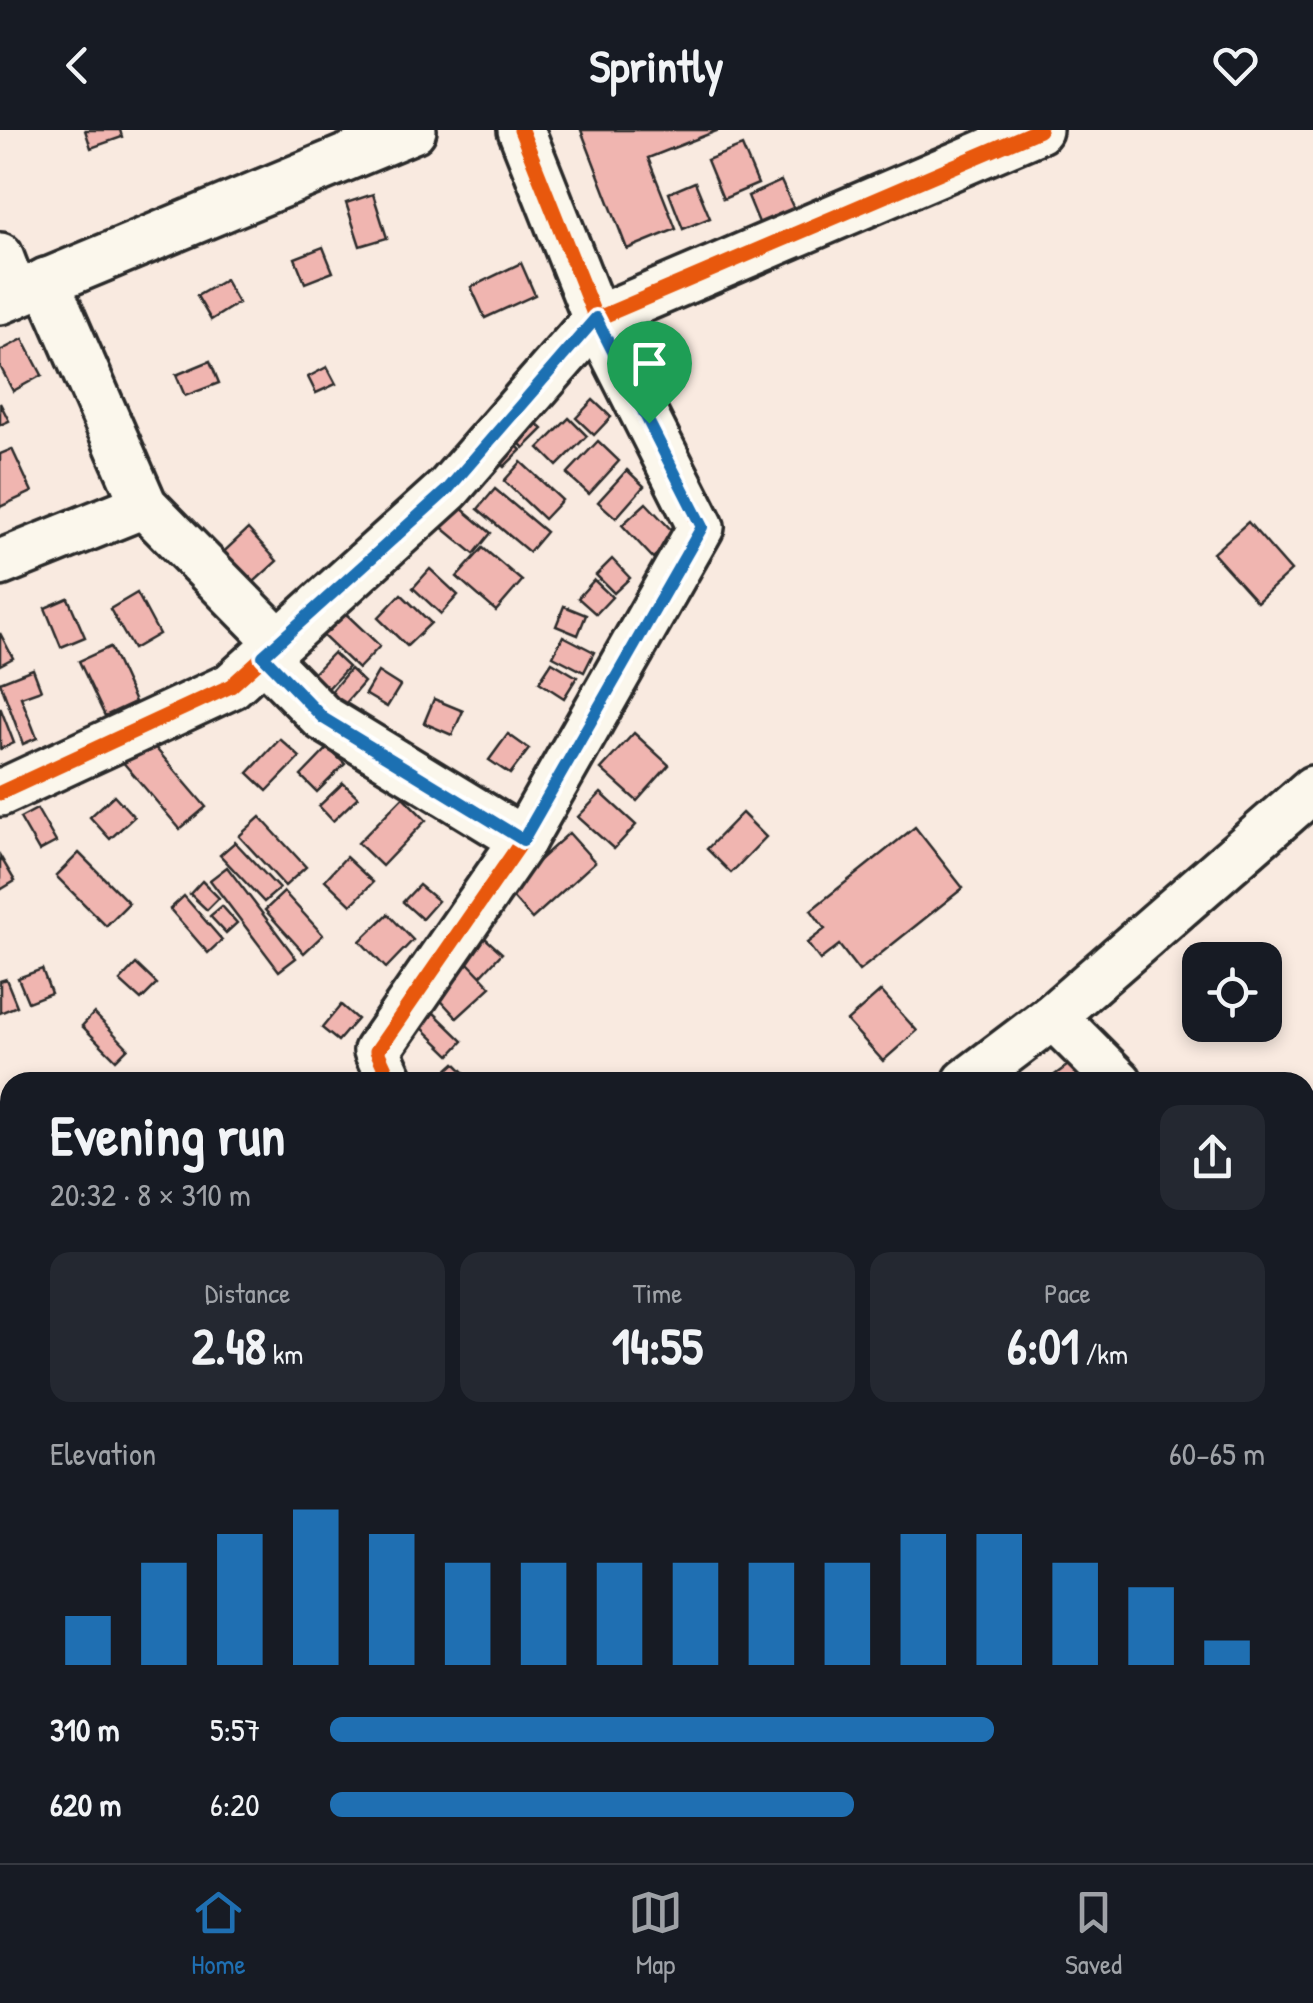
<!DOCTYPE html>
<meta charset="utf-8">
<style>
body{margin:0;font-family:"Patrick Hand",sans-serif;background:#242831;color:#f1f3f6;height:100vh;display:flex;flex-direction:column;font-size:38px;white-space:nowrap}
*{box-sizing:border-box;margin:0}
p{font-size:32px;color:#9ea1a6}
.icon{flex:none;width:55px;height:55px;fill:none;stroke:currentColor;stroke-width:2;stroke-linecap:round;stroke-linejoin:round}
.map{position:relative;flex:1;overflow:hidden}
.details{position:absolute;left:0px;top:942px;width:1315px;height:792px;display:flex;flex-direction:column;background:#171b24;border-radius:30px 30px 0 0;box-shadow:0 5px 15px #0003}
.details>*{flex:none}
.fabs{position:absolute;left:1182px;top:812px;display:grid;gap:20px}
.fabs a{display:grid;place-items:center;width:100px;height:100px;border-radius:20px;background:#171b24;box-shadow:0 5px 15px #0003;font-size:50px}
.pin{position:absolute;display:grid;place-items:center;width:85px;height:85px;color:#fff;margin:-102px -42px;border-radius:50% 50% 50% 0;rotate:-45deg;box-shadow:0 0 10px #0007}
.pin .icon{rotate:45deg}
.round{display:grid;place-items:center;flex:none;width:105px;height:105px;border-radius:20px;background:#242831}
.head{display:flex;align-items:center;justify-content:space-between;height:170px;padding:0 50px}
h1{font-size:55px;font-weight:800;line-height:75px}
.metrics{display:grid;grid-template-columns:repeat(3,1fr);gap:15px;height:170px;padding:10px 50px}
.metrics div{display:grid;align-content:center;border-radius:20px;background:#242831;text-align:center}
.metrics b{font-size:50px;font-weight:800}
.metrics small{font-size:28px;font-weight:400}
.metrics p{font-size:28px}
.chart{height:280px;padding:20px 50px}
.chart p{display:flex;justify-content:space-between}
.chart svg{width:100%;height:180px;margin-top:10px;stroke:#1f6fb2;stroke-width:6}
ul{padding:0 50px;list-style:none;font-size:32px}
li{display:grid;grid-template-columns:160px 120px 1fr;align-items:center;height:75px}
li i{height:25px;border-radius:12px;background:#1f6fb2}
header{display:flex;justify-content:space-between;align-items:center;height:130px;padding:0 50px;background:#171b24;font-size:45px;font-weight:800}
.tab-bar{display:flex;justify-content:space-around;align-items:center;height:140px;border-top:2px solid #363941;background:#171b24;font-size:28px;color:#9ea1a6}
.tab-bar a{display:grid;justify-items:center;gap:5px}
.tab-bar .active{color:#1f6fb2}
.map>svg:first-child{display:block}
.building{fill:#f0b5b0;stroke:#2b2b2b;stroke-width:2.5}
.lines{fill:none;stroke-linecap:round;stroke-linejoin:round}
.minor-casing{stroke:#2b2b2b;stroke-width:52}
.minor{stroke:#fbf7ec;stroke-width:45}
.cycleway-casing{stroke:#fbf7ec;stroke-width:21}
.cycleway{stroke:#e8590c;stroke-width:15}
.route-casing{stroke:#fff;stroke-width:20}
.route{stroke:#1f6fb2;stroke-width:12}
</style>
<header><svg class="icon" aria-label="back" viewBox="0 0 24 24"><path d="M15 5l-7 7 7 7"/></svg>Sprintly<svg class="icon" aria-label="heart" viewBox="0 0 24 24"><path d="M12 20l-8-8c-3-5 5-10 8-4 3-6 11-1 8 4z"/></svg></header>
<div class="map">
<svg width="1313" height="1733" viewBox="0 0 1313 1733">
<rect width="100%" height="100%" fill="#f9eae0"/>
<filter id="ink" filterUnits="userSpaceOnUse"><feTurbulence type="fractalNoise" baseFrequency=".01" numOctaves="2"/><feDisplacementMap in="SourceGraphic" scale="20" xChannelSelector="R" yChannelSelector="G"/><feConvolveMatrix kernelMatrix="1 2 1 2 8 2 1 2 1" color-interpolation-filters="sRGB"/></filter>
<g filter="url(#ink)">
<g class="building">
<path d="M85 0H120L122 7 91 18Z"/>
<path d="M581 0H719L648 28 676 99 627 119Z"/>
<path d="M742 16 758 54 723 69 707 30Z"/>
<path d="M781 51 794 79 760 95 748 66Z"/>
<path d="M695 52 710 88 683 99 669 63Z"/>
<path d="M373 64 387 108 360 116 346 73Z"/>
<path d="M323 117 333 142 305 153 295 128Z"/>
<path d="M521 133 535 165 485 188 471 157Z"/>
<path d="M225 150 238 173 211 190 197 166Z"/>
<path d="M23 209 42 245 13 261 0 236V221Z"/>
<path d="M210 231 219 253 185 266 176 245Z"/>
<path d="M327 237 336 254 316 263 308 247Z"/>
<path d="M593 270 611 287 594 305 576 288Z"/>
<path d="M0 273 9 291 0 295Z"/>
<path d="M523 281 543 299 524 318 505 299Z"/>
<path d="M569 288 587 306 557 336 539 318Z"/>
<path d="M503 303 521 320 504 337 486 321Z"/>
<path d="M598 311 619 331 589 364 567 344Z"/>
<path d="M12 319 32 362 0 377V324Z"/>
<path d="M521 332 562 370 544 389 504 351Z"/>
<path d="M627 340 644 356 616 388 598 372Z"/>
<path d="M495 359 546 402 529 422 478 379Z"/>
<path d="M455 373 491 403 474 424 439 395Z"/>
<path d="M646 373 677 406 653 428 622 395Z"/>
<path d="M1248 392 1291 441 1257 472 1213 423Z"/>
<path d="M248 399 277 431 244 461 215 430Z"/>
<path d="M483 418 522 451 496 481 457 447Z"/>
<path d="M612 429 630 448 614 463 596 445Z"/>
<path d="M430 439 458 465 441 484 413 458Z"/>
<path d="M594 450 612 467 596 484 578 468Z"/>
<path d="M137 463 159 504 133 519 110 479Z"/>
<path d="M401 464 431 493 407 516 378 488Z"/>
<path d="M68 468 85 507 61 517 45 478Z"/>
<path d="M564 476 586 485 578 505 556 496Z"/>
<path d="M343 481 380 516 358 539 321 504Z"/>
<path d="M0 503 13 528 0 535Z"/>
<path d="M563 506 594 522 584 542 553 526Z"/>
<path d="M110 517 135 572 105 586 79 531Z"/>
<path d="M333 523 348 537 321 566 306 551Z"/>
<path d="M552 532 577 547 564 568 539 552Z"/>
<path d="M33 539 41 560 21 567 37 608 23 614 0 552Z"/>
<path d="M350 539 364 552 339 581 325 569Z"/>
<path d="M378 542 400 556 387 577 365 564Z"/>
<path d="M434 569 463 581 452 605 424 593Z"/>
<path d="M0 577 14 613 0 619Z"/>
<path d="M634 603 669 635 637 671 601 639Z"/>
<path d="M508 604 529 619 510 644 489 630Z"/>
<path d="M147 608 206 677 180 699 121 630Z"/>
<path d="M280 609 300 627 267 661 248 643Z"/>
<path d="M328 618 345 634 317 662 301 646Z"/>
<path d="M343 653 358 667 333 691 319 676Z"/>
<path d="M601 663 636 695 614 719 578 687Z"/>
<path d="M114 665 134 687 110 709 90 687Z"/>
<path d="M403 667 426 690 382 736 358 713Z"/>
<path d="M37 679 56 712 39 721 20 688Z"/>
<path d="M742 683 766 707 731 743 707 719Z"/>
<path d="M260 687 306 737 285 756 239 706Z"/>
<path d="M915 697 963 758 859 841 839 815 820 830 807 813 825 799 811 780Z"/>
<path d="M569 703 595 732 532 789 506 760Z"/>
<path d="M235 712 279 759 264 772 220 725Z"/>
<path d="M79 723 129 773 106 796 56 746Z"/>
<path d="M0 726 15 751 0 760Z"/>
<path d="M346 727 373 752 351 775 325 750Z"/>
<path d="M227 737 296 828 279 841 210 750Z"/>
<path d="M202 751 219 768 207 780 190 764Z"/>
<path d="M419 755 438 771 422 789 403 772Z"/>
<path d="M284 762 323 805 304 823 265 780Z"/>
<path d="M184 766 222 810 208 823 170 779Z"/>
<path d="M222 776 237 793 226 803 210 786Z"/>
<path d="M388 784 413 810 386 838 360 811Z"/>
<path d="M476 800 502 823 473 854 448 831Z"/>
<path d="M468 833 491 857 457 888 435 864Z"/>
<path d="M136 834 157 854 141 870 120 851Z"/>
<path d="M42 839 51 863 28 872 18 848Z"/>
<path d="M6 849 17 876 0 883V851Z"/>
<path d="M881 861 917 901 883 931 847 891Z"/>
<path d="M341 875 357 889 338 911 322 898Z"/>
<path d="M432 881 463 911 450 925 419 895Z"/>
<path d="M94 883 128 918 116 930 82 896Z"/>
<path d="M455 933 474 952H434Z"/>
<path d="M1071 933 1086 952H1045Z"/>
<path d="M1305 1223 1313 1231V1272L1305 1280Z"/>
<path d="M206 1725H257L273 1733H202Z"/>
<path d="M283 1725H367L382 1733H298Z"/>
<path d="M374 1725H454L455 1726 451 1733H389Z"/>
<path d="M525 1725H578L581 1733H528Z"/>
<path d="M729 1725H749L752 1733H733Z"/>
<path d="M1108 1725H1137L1141 1733H1112Z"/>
<path d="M1143 1725H1189L1191 1729 1184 1733H1148Z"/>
</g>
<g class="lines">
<g class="minor-casing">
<g id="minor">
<path d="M0 126 15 165"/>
<path d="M46 151 144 375 279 512"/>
<path d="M0 171 413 0"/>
<path d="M0 433 144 375"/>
<path d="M263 527 323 588 523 710"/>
<path d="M0 663 231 556 448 359 596 189 1039 0"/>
<path d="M1053 886 1119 952"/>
<path d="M391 952 377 921 523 710 701 397 596 189 521 0"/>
<path d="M966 952 1053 886 1313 659"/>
<path d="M1305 1150 1313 1159"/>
<path d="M1305 1453 1313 1450"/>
<path d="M98 1733 101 1725"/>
<path d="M665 1733 669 1725"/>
<path d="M1296 1733 1313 1726"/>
</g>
</g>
<use href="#minor" class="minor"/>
<g class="cycleway-casing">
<g id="cycleway">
<path d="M0 663 231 556 448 359 596 189 1039 0"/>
<path d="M391 952 377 921 523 710 701 397 596 189 521 0"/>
</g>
</g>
<use href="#cycleway" class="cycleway"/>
</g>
</g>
<g class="lines" filter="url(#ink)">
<g class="route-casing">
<path id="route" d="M596 188 702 397 523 710 323 588 263 526 448 359Z"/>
</g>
<use href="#route" class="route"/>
</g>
</svg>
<div class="fabs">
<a><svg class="icon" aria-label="locate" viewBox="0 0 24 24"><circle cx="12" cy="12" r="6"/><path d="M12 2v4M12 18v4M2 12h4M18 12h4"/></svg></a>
</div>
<div class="pin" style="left:649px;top:293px;background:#1e9e55"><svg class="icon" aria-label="arrive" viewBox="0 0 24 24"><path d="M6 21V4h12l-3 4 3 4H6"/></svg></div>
<section class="details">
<div class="head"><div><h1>Evening run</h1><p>20:32 · 8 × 310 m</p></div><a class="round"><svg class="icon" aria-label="share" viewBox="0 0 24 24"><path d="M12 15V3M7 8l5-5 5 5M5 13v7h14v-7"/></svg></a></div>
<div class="metrics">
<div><p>Distance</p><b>2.48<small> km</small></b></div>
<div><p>Time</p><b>14:55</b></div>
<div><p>Pace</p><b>6:01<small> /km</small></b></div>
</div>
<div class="chart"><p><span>Elevation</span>60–65 m</p>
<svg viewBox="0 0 160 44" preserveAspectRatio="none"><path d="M5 44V32M15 44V19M25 44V12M35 44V6M45 44V12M55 44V19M65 44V19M75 44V19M85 44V19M95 44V19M105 44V19M115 44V12M125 44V12M135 44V19M145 44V25M155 44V38"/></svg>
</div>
<ul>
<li><b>310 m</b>5:57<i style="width:71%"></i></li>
<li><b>620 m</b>6:20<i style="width:56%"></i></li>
</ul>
</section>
</div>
<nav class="tab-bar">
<a class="active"><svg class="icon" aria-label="home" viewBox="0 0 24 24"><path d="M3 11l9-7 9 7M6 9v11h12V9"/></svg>Home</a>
<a><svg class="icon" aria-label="map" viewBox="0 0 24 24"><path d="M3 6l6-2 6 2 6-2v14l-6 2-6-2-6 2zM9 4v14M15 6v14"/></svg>Map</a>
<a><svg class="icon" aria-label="saved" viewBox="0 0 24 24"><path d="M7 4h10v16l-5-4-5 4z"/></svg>Saved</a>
</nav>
